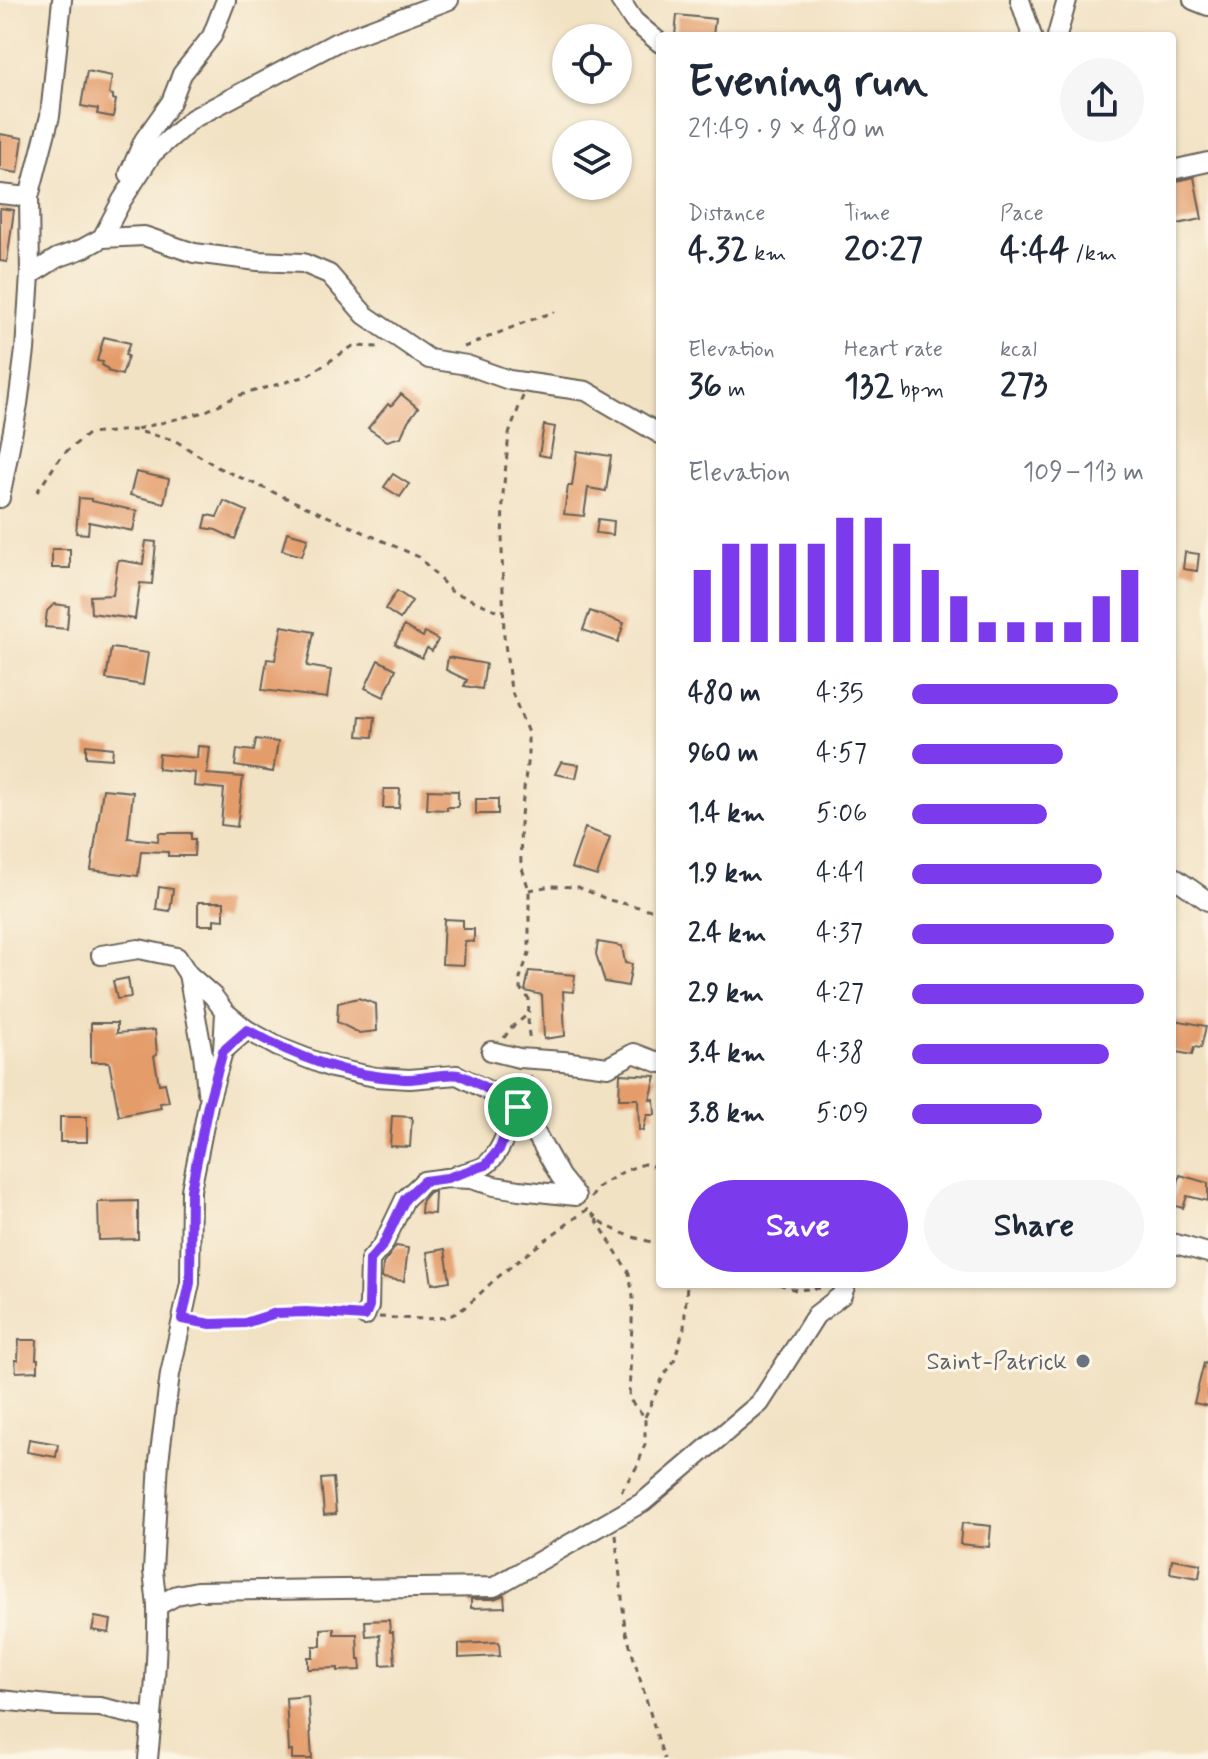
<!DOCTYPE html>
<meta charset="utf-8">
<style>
body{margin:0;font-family:Mynerve,sans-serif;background:#f6f6f7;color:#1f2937;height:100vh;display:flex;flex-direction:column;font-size:30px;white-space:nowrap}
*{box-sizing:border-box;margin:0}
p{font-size:26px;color:#747a83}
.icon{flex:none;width:44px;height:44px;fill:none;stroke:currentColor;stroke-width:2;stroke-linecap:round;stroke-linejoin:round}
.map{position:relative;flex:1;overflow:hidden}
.details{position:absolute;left:656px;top:32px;width:520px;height:1256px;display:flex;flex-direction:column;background:#fff;border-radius:8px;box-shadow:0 2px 6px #0004}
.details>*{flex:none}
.buttons{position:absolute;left:552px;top:24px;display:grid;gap:16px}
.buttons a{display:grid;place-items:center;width:80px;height:80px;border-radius:50%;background:#fff;box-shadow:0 2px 6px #0004;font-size:40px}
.pin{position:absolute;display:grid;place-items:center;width:68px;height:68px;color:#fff;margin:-34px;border:4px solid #fff;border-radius:50%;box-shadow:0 2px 8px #0007}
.round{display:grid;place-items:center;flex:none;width:84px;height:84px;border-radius:42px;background:#f6f6f7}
.summary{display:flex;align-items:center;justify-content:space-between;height:136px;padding:0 32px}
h1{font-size:44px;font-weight:700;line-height:60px}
.figures{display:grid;grid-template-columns:repeat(3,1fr);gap:12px;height:136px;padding:8px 32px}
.figures div{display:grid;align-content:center}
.figures b{font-size:34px;font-weight:700}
.figures small{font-size:22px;font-weight:400}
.figures p{font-size:22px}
.chart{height:224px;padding:16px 32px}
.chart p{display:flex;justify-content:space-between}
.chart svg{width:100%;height:144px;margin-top:8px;stroke:#7c3aed;stroke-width:6}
.button{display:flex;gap:16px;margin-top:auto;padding:16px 32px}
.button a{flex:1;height:92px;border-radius:48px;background:#7c3aed;color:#fff;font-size:32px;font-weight:700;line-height:92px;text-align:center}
.button a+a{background:#f6f6f7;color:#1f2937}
ul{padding:0 32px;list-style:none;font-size:26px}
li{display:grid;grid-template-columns:128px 96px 1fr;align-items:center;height:60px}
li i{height:20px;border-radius:10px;background:#7c3aed}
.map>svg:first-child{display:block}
.building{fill:#e49c6a}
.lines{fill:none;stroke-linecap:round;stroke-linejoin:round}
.street-casing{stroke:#676157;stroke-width:22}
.path{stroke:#676157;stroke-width:3;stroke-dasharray:6 6;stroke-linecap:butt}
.street{stroke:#fff;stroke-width:18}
.route-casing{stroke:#fff;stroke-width:16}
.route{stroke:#7c3aed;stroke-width:10}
.worship-dot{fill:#6b7280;stroke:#fcf5e5;stroke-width:3}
.labels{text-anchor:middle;stroke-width:6;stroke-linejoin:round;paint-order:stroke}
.worship-label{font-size:24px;fill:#5b616d;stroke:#fcf5e5;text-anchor:end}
</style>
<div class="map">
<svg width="1208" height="1759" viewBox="0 0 1208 1759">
<rect width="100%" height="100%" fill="#fcf5e5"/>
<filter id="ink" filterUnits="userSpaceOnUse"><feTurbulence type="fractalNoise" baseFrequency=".0125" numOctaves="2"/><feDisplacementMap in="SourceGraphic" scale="16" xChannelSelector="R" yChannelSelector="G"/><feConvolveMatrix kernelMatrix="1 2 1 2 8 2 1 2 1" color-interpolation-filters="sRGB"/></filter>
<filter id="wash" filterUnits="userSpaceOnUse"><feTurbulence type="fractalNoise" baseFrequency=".006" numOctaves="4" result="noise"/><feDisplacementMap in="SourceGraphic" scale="32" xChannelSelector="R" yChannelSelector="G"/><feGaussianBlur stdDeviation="1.8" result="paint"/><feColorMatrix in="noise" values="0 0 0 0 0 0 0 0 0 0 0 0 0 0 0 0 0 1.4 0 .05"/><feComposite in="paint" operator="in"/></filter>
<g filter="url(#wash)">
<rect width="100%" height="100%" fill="#f2e2c4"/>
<g id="blocks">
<g class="building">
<path d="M677 15 715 19 713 36H675Z"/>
<path d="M87 71 112 76 109 94 113 95V99L116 100 113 117 97 114 98 109 81 106Z"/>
<path d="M0 134 23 138 18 173 0 170Z"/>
<path d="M1194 177 1202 219 1172 225V182Z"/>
<path d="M0 208 14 210 7 262 0 261Z"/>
<path d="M104 337 130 343 125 355 128 356 122 375 107 371 108 369 102 365 103 362 97 361Z"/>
<path d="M401 394 418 408 408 421 401 437 387 441 368 428 388 404 391 406Z"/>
<path d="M544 425 555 427 550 457 539 455Z"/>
<path d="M577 451 611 456 606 491 588 488 584 516 564 514 568 486H572Z"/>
<path d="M136 472 169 479 164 503 130 495Z"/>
<path d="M393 474 409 484 400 497 384 487Z"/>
<path d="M79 498 91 499V501L137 511 133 531 89 522 88 534 76 533Z"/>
<path d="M224 501 247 511 235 539 216 530 204 528 207 515 217 517Z"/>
<path d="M598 519 614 521 613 535 596 533Z"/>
<path d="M287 532 308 538 302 556 282 550Z"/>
<path d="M146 541 156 542 152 584 140 583 135 619 91 613 90 596 113 595 118 560 143 564Z"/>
<rect x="52" y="549" width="18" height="19"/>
<path d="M1185 552 1199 554 1197 571 1183 569Z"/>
<path d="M397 591 412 601 400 619 385 609Z"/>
<path d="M54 604 69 606 67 629 45 627 47 611Z"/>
<path d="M590 611 624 623 618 642 583 630Z"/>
<path d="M282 626 314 632 307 666 331 670 327 698 262 690 267 659 275 660Z"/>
<path d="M404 626 423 637 425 632 438 640 432 651 427 648 422 658 395 644Z"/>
<path d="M111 648 148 653 143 685 106 679Z"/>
<path d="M448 657 486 664 482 689 464 686 467 680 446 670Z"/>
<path d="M378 660 396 669 384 697 365 688Z"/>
<path d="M360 716 375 717 373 737 358 736Z"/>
<path d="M256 739 278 742 273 772 235 766 237 749 254 751Z"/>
<path d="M86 745 113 748 112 759 86 757Z"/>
<path d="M198 746 210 747 207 774 243 777 237 827 221 825 224 789 194 786 195 773 158 769 159 754 197 758Z"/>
<path d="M561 762 579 765 576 778 555 774Z"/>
<path d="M103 789 133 792 128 838 158 841 159 833H191V839H195L194 856H168V852L141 851 138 876 91 870Z"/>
<path d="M384 789H400L399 808H383Z"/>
<path d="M428 790 458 791V807H447V810L427 809Z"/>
<rect x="476" y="799" width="22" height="15"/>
<path d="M585 828 610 837 597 876 571 868Z"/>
<path d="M159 887 173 889 170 911 156 909Z"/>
<path d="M198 902H224V920L214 919V925H198Z"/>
<path d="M444 919 463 920V929H474V942L465 941 464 965 442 964Z"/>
<path d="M598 942 622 946 625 963 632 964 628 986 605 982 596 954Z"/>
<path d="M529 971 575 975 573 992 563 991 565 1036 544 1039 542 995 525 991Z"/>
<path d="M128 978 131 997 117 999 113 981Z"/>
<path d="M358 998 376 1004 377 1031 359 1033 337 1022 338 1003Z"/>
<path d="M1175 1020 1206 1026 1201 1048 1194 1047 1192 1055 1172 1051V1037Z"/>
<path d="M91 1023H117V1033L155 1030 157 1055 154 1056 159 1084 165 1083 169 1102 160 1103 161 1108 119 1116 109 1062H91Z"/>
<path d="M620 1074 656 1076 650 1100 654 1099 655 1115H647L643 1131 639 1130 638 1099H619Z"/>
<path d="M392 1116 412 1117 410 1147 390 1146Z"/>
<rect x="60" y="1117" width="27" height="25"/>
<path d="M1180 1175 1208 1183V1201L1187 1196 1183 1208 1172 1205Z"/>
<path d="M429 1192H435L434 1214 421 1213 422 1200Z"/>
<path d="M138 1201V1239L99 1240 98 1202Z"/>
<path d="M396 1246 408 1248 404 1281 382 1278 383 1264Z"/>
<path d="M445 1249 450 1281 432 1284 427 1252Z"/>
<path d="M19 1340H37L36 1359H38V1371L16 1372 15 1360H18Z"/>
<path d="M1204 1363 1208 1364V1406L1194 1403Z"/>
<path d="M29 1439 58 1444 56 1457 27 1452Z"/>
<path d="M333 1478 336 1514 324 1515 321 1479Z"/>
<path d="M962 1523 991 1526 989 1547 960 1544Z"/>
<path d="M1172 1559 1201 1564 1199 1578 1170 1573Z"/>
<path d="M504 1595 505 1607 471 1608V1599H494Z"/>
<path d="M95 1617 111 1620 109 1633 92 1630Z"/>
<path d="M389 1620 390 1632H393L395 1664 381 1665 380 1635 366 1636 365 1621Z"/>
<path d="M334 1628V1634H357L358 1659H360L361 1670 338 1671V1668L308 1669V1657H313V1646H321V1629Z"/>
<path d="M499 1642 500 1656 459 1658V1644Z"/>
<path d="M308 1696 312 1759H292V1751H289L286 1698Z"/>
</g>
</g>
</g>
<g filter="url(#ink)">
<use href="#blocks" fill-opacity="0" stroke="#676157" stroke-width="2"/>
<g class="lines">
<g class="street-casing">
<g id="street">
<path d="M620 0 634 21 660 43"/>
<path d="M1020 0 1032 36"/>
<path d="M1193 0 1208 6"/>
<path d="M1057 36 1067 0"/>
<path d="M1172 170 1208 162"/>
<path d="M129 174 144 140 171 102 182 74 212 36 226 0"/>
<path d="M0 194 29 197"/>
<path d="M102 238 144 236 194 253 258 261 303 263 329 274 365 315 429 359 467 365 509 380 586 391 660 434"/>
<path d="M30 275 57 258 82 249 102 238 122 200 152 154 192 119 337 42 449 0"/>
<path d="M0 498 18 404 25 350 30 275 29 197 50 116 62 0"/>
<path d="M1172 876 1208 901"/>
<path d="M101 955 139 949 177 957 188 974 203 1054 207 1091"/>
<path d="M188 974 213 996 225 1012 223 1051"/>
<path d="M225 1012 247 1030 278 1047 332 1068 375 1077 410 1079 457 1075 485 1089 522 1109 560 1176 576 1196 519 1190 494 1186 471 1179 447 1178 424 1181 405 1199 383 1245 370 1260 369 1306 365 1316"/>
<path d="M247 1030 223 1051 208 1105 191 1190 190 1283 170 1374 159 1461 153 1571 157 1606 177 1595 197 1591 494 1587 643 1502 760 1403 816 1315 842 1295 846 1284"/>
<path d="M491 1051 519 1058 563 1061 608 1067 634 1053 660 1063"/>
<path d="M457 1175C466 1172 480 1170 487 1164 503 1151 508 1125 518 1107"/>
<path d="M1172 1243 1208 1253"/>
<path d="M0 1700 59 1706 100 1707 152 1719"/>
<path d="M148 1759C153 1708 158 1657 157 1606"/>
</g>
</g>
<g class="path">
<path d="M464 347C495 335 524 321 555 312"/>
<path d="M523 396 509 434 503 494 502 549 504 636 511 690 528 733V755L520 824 521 865 529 890V953L520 978V988L529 999 528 1027 530 1043"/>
<path d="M137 429 204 412 237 396 307 376 353 346 380 347"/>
<path d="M37 492 62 455 88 434 133 430 174 440 219 468 419 557 451 591 503 613"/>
<path d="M529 890 551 886 578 887 609 900 660 912"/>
<path d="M504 1038 511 1028 527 1015"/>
<path d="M524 1093 532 1074"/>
<path d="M591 1198 598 1187 626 1170 644 1164 660 1168"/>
<path d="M596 1219 629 1273 633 1297 629 1399 645 1417V1444L638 1465 618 1496"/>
<path d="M779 1284 796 1290 822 1288"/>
<path d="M379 1317C397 1318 433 1321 449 1316 466 1311 484 1288 498 1277 527 1253 557 1231 588 1209 606 1231 634 1238 660 1244"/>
<path d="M197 1322 211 1324 245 1323 276 1313 306 1312 348 1314"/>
<path d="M645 1417 663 1377 674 1361 684 1328 687 1284"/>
<path d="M616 1535 625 1629 664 1759"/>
</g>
<use href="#street" class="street"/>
</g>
</g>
<g class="lines" filter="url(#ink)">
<g class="route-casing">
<path id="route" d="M247 1030C298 1058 346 1076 404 1079 419 1080 446 1072 459 1075 474 1079 503 1099 518 1107L509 1124 500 1148 486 1165 447 1178 424 1181 405 1199 383 1245 370 1260 369 1306 365 1316 306 1312 276 1313 245 1323 211 1324 182 1319 190 1283 191 1190 208 1105 223 1051Z"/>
</g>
<use href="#route" class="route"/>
</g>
<circle class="worship-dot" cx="1083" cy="1361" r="8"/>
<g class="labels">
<g class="worship-label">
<text x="1067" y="1369">Saint-Patrick</text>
</g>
</g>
</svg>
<div class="buttons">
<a><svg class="icon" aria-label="locate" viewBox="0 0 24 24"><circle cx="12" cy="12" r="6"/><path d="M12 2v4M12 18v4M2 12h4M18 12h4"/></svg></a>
<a><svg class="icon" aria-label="layers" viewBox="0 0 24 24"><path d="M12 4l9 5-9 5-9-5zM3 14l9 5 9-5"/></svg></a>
</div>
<div class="pin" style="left:518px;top:1107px;background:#1e9e55"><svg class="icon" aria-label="arrive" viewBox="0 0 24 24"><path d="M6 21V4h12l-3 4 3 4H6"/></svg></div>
<section class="details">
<div class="summary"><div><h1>Evening run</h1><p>21:49 · 9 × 480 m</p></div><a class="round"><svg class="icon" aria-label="share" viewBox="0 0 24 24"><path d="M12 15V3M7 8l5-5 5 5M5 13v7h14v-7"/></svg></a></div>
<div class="figures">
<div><p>Distance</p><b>4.32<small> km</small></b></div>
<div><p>Time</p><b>20:27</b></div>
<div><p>Pace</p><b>4:44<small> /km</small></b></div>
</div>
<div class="figures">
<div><p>Elevation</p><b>36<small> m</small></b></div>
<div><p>Heart rate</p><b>132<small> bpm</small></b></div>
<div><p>kcal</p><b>273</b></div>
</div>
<div class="chart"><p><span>Elevation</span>109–113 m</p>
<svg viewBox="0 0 160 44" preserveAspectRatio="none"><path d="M5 44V22M15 44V14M25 44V14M35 44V14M45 44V14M55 44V6M65 44V6M75 44V14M85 44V22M95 44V30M105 44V38M115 44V38M125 44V38M135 44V38M145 44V30M155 44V22"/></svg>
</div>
<ul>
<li><b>480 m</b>4:35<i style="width:89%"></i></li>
<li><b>960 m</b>4:57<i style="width:65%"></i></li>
<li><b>1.4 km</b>5:06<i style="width:58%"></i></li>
<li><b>1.9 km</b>4:41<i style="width:82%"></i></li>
<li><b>2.4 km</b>4:37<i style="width:87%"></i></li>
<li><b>2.9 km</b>4:27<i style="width:100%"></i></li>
<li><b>3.4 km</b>4:38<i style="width:85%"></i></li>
<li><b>3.8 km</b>5:09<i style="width:56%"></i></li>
</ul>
<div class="button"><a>Save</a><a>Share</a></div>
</section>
</div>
